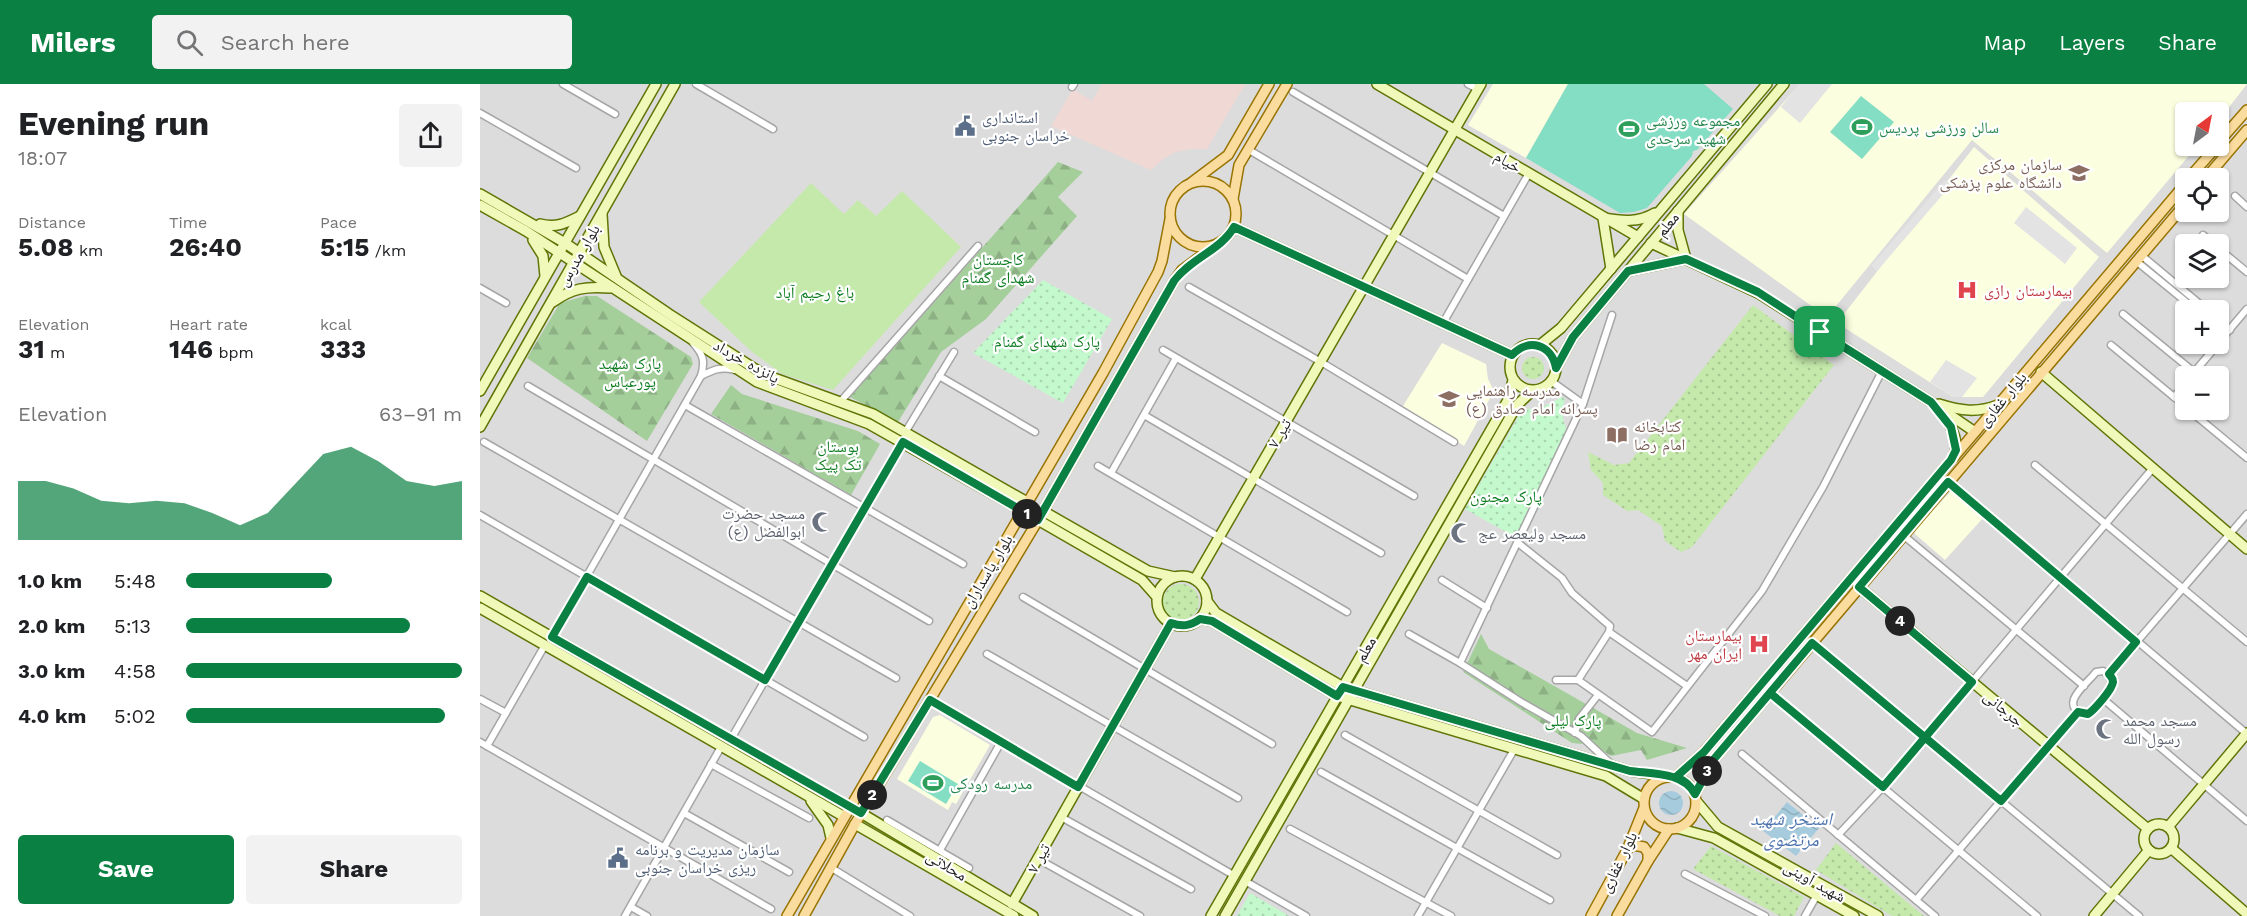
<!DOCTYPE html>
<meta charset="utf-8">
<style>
body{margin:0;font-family:"Work Sans","Noto Naskh Arabic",sans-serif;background:#f2f2f2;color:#202124;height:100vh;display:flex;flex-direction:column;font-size:22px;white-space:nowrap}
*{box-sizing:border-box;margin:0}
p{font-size:20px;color:#757577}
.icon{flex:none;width:33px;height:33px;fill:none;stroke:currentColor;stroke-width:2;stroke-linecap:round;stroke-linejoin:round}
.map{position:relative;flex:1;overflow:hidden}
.side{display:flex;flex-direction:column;background:#fff;width:480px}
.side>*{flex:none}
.needle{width:39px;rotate:32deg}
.controls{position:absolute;left:1695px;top:18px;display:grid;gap:12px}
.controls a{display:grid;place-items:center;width:54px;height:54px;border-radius:6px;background:#fff;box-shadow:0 2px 4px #0004;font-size:30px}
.pin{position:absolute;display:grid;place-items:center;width:51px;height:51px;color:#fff;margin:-26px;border-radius:12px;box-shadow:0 3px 9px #0006}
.km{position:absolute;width:30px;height:30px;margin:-15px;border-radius:50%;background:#222;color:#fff;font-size:16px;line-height:30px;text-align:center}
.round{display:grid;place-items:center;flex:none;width:63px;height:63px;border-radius:6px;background:#f2f2f2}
.overview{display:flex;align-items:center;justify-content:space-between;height:102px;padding:0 18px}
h1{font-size:33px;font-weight:700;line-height:45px}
.figures{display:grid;grid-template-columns:repeat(3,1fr);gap:9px;height:102px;padding:6px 18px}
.figures div{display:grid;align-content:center}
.figures b{font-size:26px;font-weight:700}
.figures small{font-size:16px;font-weight:400}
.figures p{font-size:16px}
.chart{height:168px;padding:12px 18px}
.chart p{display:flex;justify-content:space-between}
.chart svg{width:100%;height:108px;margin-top:6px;fill:#0b8043;opacity:.7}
.button{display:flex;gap:12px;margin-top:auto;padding:12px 18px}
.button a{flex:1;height:69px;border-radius:6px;background:#0b8043;color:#fff;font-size:24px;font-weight:700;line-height:69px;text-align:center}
.button a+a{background:#f2f2f2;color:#202124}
ul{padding:0 18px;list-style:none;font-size:20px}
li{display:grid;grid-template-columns:96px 72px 1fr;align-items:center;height:45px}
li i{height:15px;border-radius:8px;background:#0b8043}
header{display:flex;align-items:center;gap:36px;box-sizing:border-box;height:84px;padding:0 30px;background:#0b8043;color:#fff}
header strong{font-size:28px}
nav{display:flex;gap:33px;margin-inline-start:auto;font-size:21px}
.search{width:420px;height:54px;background:#f2f2f2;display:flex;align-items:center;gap:15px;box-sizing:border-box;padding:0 21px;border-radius:6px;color:#757577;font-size:22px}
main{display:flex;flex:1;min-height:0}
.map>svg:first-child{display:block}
.residential{fill:#dddcdc;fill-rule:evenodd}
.commercial{fill:#f0d8d4}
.education{fill:#fcffdf}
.grass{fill:url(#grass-dots)}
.forest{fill:url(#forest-firs)}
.park{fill:url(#park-dots)}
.garden{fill:#c4e9ab}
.pitch{fill:#84dec3}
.parking{fill:#e3e3e3}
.water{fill:url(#water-waves)}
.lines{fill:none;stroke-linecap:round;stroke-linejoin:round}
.street-casing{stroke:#a6a6a6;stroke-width:9}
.secondary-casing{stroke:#5f7506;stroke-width:12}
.primary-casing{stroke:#987402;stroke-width:12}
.street{stroke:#fff;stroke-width:6}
.secondary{stroke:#f0f9ba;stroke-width:9}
.primary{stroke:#fbdc9f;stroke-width:9}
.route-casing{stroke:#fff;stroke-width:12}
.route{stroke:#0b8043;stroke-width:8}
.labels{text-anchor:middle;stroke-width:4.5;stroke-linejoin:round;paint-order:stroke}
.service-label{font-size:16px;fill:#4e5e75;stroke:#fff;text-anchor:start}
.leisure-label{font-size:16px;fill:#27864d;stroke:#fff;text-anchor:start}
.street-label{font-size:16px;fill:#1f1f1f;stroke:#fff}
.education-label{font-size:16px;fill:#785e54;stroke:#fff;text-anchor:start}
.park-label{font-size:16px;fill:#0d7d21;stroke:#fff}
.health-label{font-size:16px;fill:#be3a42;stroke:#fff;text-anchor:start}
.worship-label{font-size:16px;fill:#5b616d;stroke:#fff;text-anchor:start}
.water-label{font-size:18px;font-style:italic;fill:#4c73ae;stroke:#fff}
</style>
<header>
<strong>Milers</strong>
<div class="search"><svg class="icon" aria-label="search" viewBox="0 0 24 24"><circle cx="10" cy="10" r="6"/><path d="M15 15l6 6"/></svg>Search here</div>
<nav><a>Map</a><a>Layers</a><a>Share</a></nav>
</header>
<main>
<section class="side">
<div class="overview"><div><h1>Evening run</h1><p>18:07</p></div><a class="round"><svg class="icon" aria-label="share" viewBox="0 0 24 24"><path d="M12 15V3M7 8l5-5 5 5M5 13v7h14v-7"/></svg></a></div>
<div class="figures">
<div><p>Distance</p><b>5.08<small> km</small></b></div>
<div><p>Time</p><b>26:40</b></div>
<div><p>Pace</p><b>5:15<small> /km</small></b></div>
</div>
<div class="figures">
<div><p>Elevation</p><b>31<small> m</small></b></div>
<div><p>Heart rate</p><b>146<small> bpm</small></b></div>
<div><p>kcal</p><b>333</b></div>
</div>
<div class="chart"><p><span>Elevation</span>63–91 m</p>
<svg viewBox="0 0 160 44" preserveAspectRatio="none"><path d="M0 44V20L10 20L20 23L30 28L40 29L50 28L60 29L70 33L80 38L90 33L100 21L110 9L120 6L130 12L140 20L150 22L160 20V44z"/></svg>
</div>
<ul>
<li><b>1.0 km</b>5:48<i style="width:53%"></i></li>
<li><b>2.0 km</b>5:13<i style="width:81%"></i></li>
<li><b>3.0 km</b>4:58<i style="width:100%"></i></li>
<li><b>4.0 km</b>5:02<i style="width:94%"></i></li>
</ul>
<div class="button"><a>Save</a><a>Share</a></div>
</section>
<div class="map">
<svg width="1767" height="832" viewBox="0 0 1767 832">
<defs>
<pattern id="grass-dots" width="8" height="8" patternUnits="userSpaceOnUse" patternTransform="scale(1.5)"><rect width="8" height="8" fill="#c4e9ab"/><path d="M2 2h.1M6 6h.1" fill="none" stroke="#a8c793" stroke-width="1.8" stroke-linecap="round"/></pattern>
<pattern id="forest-firs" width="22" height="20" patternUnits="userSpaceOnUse" patternTransform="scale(1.5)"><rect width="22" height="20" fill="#a4ce9a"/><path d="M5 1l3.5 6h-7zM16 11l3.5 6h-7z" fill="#8db084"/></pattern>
<pattern id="park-dots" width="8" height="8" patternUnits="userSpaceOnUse" patternTransform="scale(1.5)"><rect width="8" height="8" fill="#c3f9cc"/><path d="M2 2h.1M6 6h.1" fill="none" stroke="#a7d5af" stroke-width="1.8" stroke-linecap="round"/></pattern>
<pattern id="water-waves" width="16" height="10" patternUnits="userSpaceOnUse" patternTransform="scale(1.5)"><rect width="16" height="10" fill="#a6cbdd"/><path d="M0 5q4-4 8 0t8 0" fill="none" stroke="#8eaebd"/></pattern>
</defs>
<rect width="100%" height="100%" fill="#efede5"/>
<path class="residential" d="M0 0H1767V832H0ZM1706 28H1738V62H1706ZM1706 94H1738V128H1706ZM1706 160H1738V194H1706ZM1706 226H1738V260H1706ZM1706 292H1738V326H1706Z"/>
<path class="commercial" d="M622 0H765L727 65H711L696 68 683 75 671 86 571 42 593 5 612 17Z"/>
<g class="education">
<path d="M1013 0H1088L1046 74 988 41Z"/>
<path d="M1320 0H1767L1739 36 1738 28H1706V62H1717L1627 169 1492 56 1347 233 1204 130Z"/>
<path d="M1494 63 1619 173 1503 313H1473L1357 239Z"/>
<path d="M962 259 1006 280 1008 295 1014 307 984 362 923 322Z"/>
<path d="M1471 407 1503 434 1465 476 1435 450V446Z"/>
<path d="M460 631 510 661 476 720 472 718 468 726 417 695 453 633Z"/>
</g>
<g class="grass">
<path d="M1273 221 1354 281 1212 463 1201 468 1185 457 1182 442 1158 426 1147 427 1123 411V399L1111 386 1108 368 1134 381 1149 379Z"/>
<circle cx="1053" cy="284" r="11"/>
<circle cx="701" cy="518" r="18"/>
<path d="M1356 759 1444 832H1412L1336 786Z"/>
<path d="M1231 762 1324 813 1314 832H1300L1213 785Z"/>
</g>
<g class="forest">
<path d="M578 78 603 88 578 113 597 132 506 235 461 268 418 338 370 313Z"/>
<path d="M105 212H117L211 273 213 280 167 357 47 274 80 219Z"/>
<path d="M251 301 262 310 378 347 400 360 371 411 231 330Z"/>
<path d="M1001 550 1009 565 1157 649 1207 664 1167 676 1161 666 1131 672 1114 661 1092 659 983 588Z"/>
</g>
<g class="park">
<path d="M563 196 632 235 583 319 493 269Z"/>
<path d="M1081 313 1085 315C1081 328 1082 336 1088 348L1037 454 985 425 1043 325C1059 325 1068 322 1081 313Z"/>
<path d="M770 809 809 832H757Z"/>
</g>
<path class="garden" d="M331 99 364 130 378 116 396 132 422 107 481 163 353 306 302 290 271 267 219 218Z"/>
<g class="pitch">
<path d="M1088 0H1224L1253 25 1217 66 1213 67 1212 72 1167 124 1154 128 1140 129 1046 74Z"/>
<path d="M1381 12 1414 38 1382 75 1350 48Z"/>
<path d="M440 677 478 700 466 720 428 697Z"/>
</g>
<g class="parking">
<path d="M1319 0H1352L1320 39 1301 23Z"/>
<path d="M1465 96 1471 101 1397 187 1391 182Z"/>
<path d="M1546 123 1597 164 1585 180 1534 139Z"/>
<path d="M1466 276 1497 294 1482 313H1473L1450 298Z"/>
</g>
<g class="water">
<circle cx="1191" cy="719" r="12"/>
<path d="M1307 718 1339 744 1316 772 1283 747Z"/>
</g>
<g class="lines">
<g class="street-casing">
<g id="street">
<path d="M83 0 135 30"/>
<path d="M216 0 293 45"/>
<path d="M988 0 998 5"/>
<path d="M592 3 594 0"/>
<path d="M813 8 1024 132"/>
<path d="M0 29 96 84"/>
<path d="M769 66 988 195"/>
<path d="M1755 112 1767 123"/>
<path d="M1723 151 1734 160"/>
<path d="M1738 164 1767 188"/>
<path d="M1661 171 1727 226"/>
<path d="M1656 177 1716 226"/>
<path d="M709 203 841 278 974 358"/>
<path d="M0 204 26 219"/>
<path d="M1643 230 1714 288"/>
<path d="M1738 237 1750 246"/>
<path d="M963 239 1049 89"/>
<path d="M1738 259 1767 225"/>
<path d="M1631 261 1694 313"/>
<path d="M683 266 934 412"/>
<path d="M221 292C233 286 241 282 254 286"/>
<path d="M459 292 555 348"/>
<path d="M1711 292 1738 260"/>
<path d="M1071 297 1103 320 980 579 1041 618 1101 652 1131 680"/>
<path d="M1706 299 1694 313 1706 322"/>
<path d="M48 302 449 537"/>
<path d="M361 317 498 162"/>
<path d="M1103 320 1132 231"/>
<path d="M205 321 483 480"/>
<path d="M1709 326 1767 374"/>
<path d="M664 331 901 469"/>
<path d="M426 347 474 268"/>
<path d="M4 358 416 594"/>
<path d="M1555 381 1767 558"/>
<path d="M618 382 867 528"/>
<path d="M631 389 696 274"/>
<path d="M1469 398 1767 650"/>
<path d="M0 431 384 653"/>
<path d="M1423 451 1604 602"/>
<path d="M1038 459 1082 494 1092 509 1130 542 1129 548 1098 596"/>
<path d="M962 496 1007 524"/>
<path d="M543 513 792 660"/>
<path d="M1129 548 1207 602"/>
<path d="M929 550 980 579"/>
<path d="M72 553 221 292C225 278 224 271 213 259"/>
<path d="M1332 559 1659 832"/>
<path d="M507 570 758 714"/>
<path d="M1623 587 1630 591 1632 601C1626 609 1620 622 1611 628 1602 635 1590 625 1594 615 1598 605 1610 596 1616 588Z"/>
<path d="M1629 590 1767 430"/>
<path d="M1076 596H1098L1172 648 1282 507 1343 403 1402 287"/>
<path d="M1290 609 1557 832"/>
<path d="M1622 614 1767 737"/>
<path d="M0 615 26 629"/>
<path d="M450 616 755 792"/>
<path d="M1095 649 1099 635 1118 611"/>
<path d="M865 651 1077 771"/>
<path d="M251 655 423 358"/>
<path d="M0 658 291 825"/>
<path d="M7 662 65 561"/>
<path d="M1262 670 1455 832"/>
<path d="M231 680 329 734"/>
<path d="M841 688 1070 816"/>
<path d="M204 729 309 788"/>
<path d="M581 733 711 805"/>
<path d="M407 736 489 784"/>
<path d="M810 745 971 832"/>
<path d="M1358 751 1403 703 1673 384"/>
<path d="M460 766 521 658"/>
<path d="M558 775 660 832"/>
<path d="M350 783 430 832"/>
<path d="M1205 790 1285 832"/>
<path d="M765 797 826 832"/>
<path d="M1436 816 1597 628"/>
<path d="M151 823 167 832"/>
<path d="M145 832 241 663"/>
<path d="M938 832 1035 664"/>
<path d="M1325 832 1337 811"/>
</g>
</g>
<g class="secondary-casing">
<g id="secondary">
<path d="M897 0 1158 153"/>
<path d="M0 110 85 159 189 230 283 290 393 330 547 418"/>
<path d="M0 121 46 147 277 298 389 340 543 427"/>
<path d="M122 130 124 163 136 192"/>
<path d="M60 140C77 144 86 139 100 132"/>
<path d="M754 143 1032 271"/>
<path d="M53 156 63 172 65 192"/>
<path d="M1171 159 1278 209 1451 318 1495 348"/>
<path d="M1131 185 1123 134C1142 137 1158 139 1175 129"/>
<path d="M1148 187 1206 175 1198 146V127"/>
<path d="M73 218C92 204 107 202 130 204"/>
<circle cx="1053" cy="283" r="23"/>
<path d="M1060 261 1081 244 1287 0"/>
<path d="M1076 284 1093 253 1304 0"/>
<path d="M1561 288 1767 465"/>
<path d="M0 307 176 0"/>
<path d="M1459 320C1481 327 1497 329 1518 321"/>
<path d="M1459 326C1470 339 1481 357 1473 373"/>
<path d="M0 343 195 0"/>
<path d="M563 427 668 487 695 493"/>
<path d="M558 436 662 496 677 513"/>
<circle cx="702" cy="517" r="25"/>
<path d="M715 495 1001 0"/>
<path d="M1379 503 1668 745"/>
<path d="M0 512 369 723"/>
<path d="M727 517 736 529 863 603 1150 687 1187 692"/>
<path d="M0 524 363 732"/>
<path d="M720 535 732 537 857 612 1126 692 1164 715"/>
<path d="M331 717 348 741 351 754"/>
<path d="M1217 718 1238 743 1398 832"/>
<path d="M381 729 553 832"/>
<path d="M375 740 534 832"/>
<circle cx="1679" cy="755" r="15"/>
<path d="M1688 743 1767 649"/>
<path d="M1197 744 1234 754 1374 832"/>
<path d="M1691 764 1767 830"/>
<path d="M532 820 691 539"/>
<path d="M731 832 1028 316 1033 296"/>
<path d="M745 832 1037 321 1052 307"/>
<path d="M1614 832 1669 766"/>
</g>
</g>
<g class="primary-casing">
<g id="primary">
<path d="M1738 59 1767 26"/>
<path d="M1709 94 1737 62"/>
<path d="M1726 94 1767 46"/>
<circle cx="723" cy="130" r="33"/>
<path d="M712 98 748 71 789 0"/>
<path d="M753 115 759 81 807 0"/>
<circle cx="1190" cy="719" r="26"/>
<path d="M1196 693 1224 668 1706 99"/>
<path d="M1215 710 1234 675 1706 119"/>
<path d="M1147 765 1153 761 1164 763 1168 769V777"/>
<path d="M307 832 623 289 678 188 682 177 690 135"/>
<path d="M324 832 375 740 554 443 694 197 702 186 736 161"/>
<path d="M1111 832 1147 766 1164 724"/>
<path d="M1137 832 1168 777 1189 745"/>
</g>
</g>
<use href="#street" class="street"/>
<use href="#secondary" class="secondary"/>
<use href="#primary" class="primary"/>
</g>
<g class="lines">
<g class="route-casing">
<path id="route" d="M1340 248 1278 208 1206 175 1148 187 1093 253 1076 284C1072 261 1049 253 1032 271L754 143C741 166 710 175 694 197L558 436 423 358 285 596 107 493 72 553 381 729 450 616 598 703 691 539C702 543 710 542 720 535L732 537 857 612 863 603 1150 687C1173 690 1203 688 1215 710L1234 675 1332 559 1521 717 1598 628 1608 630C1614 626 1632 606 1633 598 1633 594 1631 593 1629 590L1656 558 1468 398 1379 503 1492 598 1403 703 1290 609 1234 675 1215 710C1210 701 1205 697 1196 693L1224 668 1471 376 1476 366 1471 343 1451 318 1340 248"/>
</g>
<use href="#route" class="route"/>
</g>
<defs>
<g id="civic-bare" transform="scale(1.62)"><path d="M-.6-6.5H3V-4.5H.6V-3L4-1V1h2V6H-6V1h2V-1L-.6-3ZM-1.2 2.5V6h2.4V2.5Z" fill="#5c6f8a" stroke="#fff" stroke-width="2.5" paint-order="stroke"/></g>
<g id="stadium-bare" transform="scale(1.62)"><path d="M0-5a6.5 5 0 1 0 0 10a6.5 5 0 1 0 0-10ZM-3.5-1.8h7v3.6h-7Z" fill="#2e9e5b" stroke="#fff" stroke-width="2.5" paint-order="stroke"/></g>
<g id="university-bare" transform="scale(1.62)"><path d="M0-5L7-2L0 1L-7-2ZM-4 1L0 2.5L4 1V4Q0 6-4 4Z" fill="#8d6e63" stroke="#fff" stroke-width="2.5" paint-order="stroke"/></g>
<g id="hospital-bare" transform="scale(1.62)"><path d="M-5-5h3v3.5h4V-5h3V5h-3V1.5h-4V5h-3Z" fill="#e0444e" stroke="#fff" stroke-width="2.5" paint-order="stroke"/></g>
<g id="school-bare" transform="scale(1.62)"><path d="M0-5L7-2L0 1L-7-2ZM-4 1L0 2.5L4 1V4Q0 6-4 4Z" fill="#8d6e63" stroke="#fff" stroke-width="2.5" paint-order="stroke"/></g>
<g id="library-bare" transform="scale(1.62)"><path d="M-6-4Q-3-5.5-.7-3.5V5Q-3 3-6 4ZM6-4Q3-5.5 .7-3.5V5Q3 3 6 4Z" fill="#8d6e63" stroke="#fff" stroke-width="2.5" paint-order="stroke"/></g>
<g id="mosque-bare" transform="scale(1.62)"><path d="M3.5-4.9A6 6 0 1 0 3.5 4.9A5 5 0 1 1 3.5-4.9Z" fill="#6b7280" stroke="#fff" stroke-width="2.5" paint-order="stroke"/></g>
</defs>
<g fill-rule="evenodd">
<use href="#civic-bare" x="485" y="42"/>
<use href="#stadium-bare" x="1382" y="43"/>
<use href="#stadium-bare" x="1149" y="45"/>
<use href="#university-bare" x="1599" y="89"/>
<use href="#hospital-bare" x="1487" y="206"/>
<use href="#school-bare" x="969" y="315"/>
<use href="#library-bare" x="1137" y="351"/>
<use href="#mosque-bare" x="342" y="438"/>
<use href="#mosque-bare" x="981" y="449"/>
<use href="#hospital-bare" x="1279" y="560"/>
<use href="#mosque-bare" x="1626" y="645"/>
<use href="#stadium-bare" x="453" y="699"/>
<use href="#civic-bare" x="138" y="774"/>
</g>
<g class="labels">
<g class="service-label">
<text x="502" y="39">استانداری<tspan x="502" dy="18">خراسان جنوبی</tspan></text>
<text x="155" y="771">سازمان مدیریت و برنامه<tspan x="155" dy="18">ریزی خراسان جنوبی</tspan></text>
</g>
<g class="leisure-label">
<text x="1166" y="42">مجموعه ورزشی<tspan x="1166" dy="18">شهید سرحدی</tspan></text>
<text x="1399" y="49">سالن ورزشی پردیس</text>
<text x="470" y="705">مدرسه رودکی</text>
</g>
<g class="street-label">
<text transform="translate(1028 77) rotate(30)" y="6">خیام</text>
<text transform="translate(1187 140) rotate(-50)" y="6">معلم</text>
<text transform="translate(98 171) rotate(-60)" y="6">بلوار مدرس</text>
<text transform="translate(267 277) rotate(29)" y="6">پانزده خرداد</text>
<text transform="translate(1522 315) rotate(-50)" y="6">بلوار غفاری</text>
<text transform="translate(799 349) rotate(-60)" y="6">۷ تیر</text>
<text transform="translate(507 487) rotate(-59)" y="6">بلوار پاسداران</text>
<text transform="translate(885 565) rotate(-60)" y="6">معلم</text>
<text transform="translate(1524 624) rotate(40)" y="6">جرجانی</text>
<text transform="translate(558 774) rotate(-61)" y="6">۷ تیر</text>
<text transform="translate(1138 778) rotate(-64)" y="6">بلوار غفاری</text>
<text transform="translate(467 781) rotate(31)" y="6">محلاتی</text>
<text transform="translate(1335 797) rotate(29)" y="6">شهید آوینی</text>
</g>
<g class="education-label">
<text x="1582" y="86" text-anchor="end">سازمان مرکزی<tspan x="1582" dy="18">دانشگاه علوم پزشکی</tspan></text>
<text x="986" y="312">مدرسه راهنمایی<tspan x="986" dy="18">پسرانه امام صادق (ع)</tspan></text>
<text x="1154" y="348">کتابخانه<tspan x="1154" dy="18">امام رضا</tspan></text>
</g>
<g class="park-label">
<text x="518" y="181">کاجستان<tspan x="518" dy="18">شهدای گمنام</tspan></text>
<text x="335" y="214">باغ رحیم آباد</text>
<text x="567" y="263">پارک شهدای گمنام</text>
<text x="150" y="285">پارک شهید<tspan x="150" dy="18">پورعباس</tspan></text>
<text x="358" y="368">بوستان<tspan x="358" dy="18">تک پیک</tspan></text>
<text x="1026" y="418">پارک مجنون</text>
<text x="1093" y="642">پارک لیلی</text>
</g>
<g class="health-label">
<text x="1504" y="212">بیمارستان رازی</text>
<text x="1262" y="557" text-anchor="end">بیمارستان<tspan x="1262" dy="18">ایران مهر</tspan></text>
</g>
<g class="worship-label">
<text x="325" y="435" text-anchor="end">مسجد حضرت<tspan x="325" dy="18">ابوالفضل (ع)</tspan></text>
<text x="998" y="455">مسجد ولیعصر عج</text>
<text x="1643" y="642">مسجد محمد<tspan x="1643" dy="18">رسول الله</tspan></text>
</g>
<g class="water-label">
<text x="1311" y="741">استخر شهید<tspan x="1311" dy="21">مرتضوی</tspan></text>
</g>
</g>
</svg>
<div class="controls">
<a><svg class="needle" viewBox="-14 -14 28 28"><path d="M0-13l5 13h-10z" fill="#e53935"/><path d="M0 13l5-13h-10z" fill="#757577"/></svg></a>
<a><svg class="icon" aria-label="locate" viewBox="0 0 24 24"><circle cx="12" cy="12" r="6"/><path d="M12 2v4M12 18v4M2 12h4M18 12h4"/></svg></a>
<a><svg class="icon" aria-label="layers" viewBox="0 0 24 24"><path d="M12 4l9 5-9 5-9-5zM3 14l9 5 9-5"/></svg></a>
<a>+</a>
<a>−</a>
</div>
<div class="pin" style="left:1340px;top:248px;background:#1e9e55"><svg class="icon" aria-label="arrive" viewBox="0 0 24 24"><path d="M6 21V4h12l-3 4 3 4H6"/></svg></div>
<b class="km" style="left:547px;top:430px">1</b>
<b class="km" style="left:392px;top:711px">2</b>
<b class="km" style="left:1227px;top:687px">3</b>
<b class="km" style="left:1420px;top:537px">4</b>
</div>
</main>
